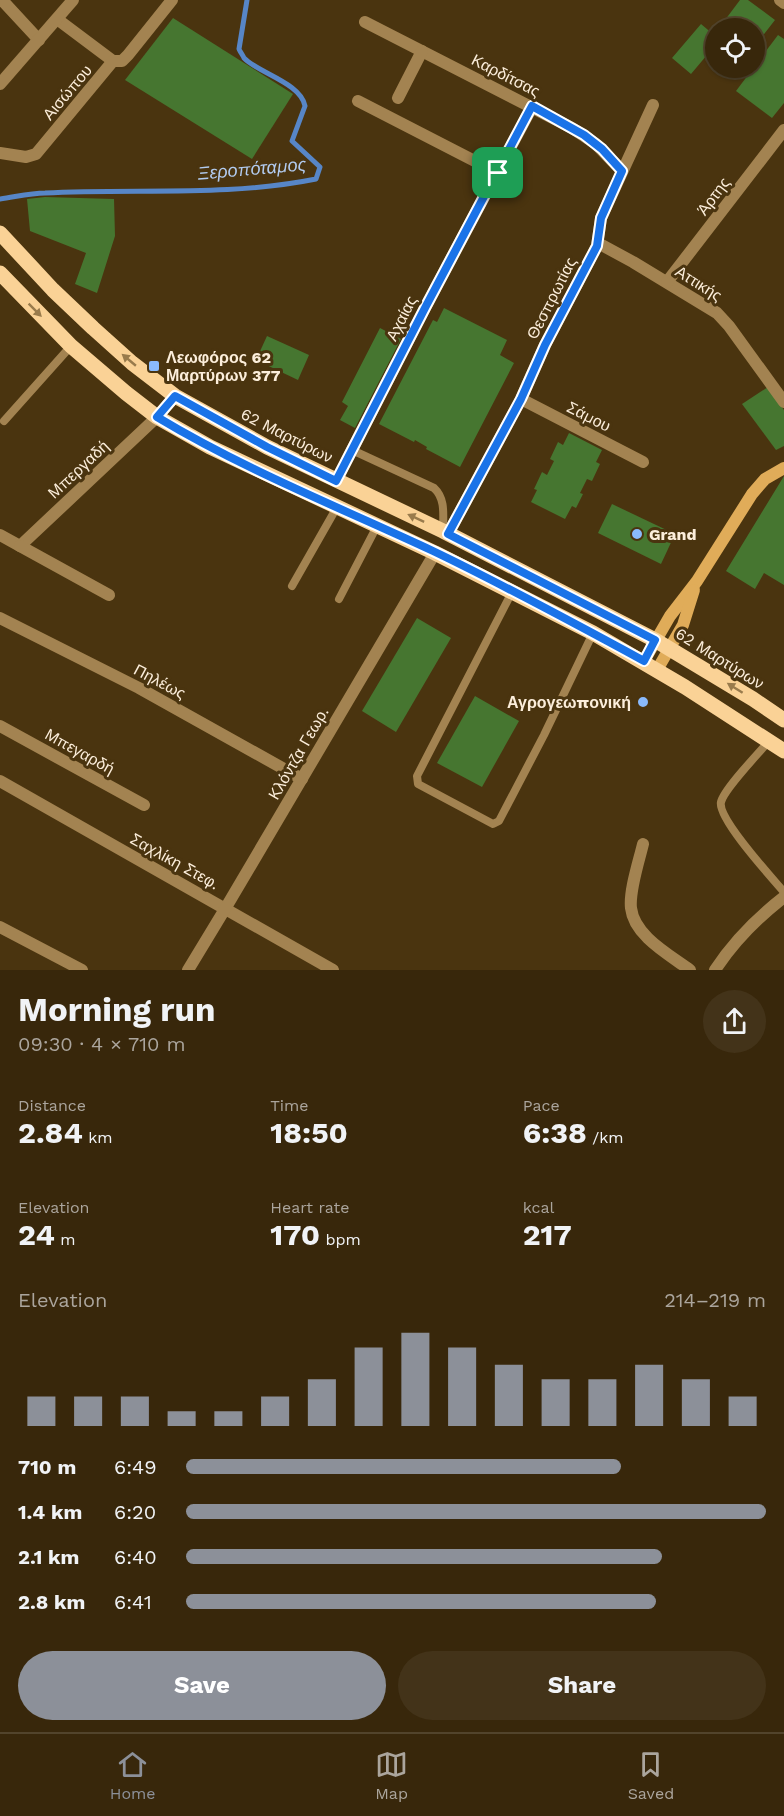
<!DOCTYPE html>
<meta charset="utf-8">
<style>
body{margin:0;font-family:"Work Sans",sans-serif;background:#433319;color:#f1f3f6;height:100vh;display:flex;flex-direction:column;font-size:22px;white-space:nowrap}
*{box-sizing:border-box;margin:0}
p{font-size:20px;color:#aba59d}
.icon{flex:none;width:33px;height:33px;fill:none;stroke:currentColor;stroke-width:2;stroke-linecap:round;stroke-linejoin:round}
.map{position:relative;height:970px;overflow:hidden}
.side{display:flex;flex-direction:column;background:#38270b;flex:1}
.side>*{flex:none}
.controls{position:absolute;left:705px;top:18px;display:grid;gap:12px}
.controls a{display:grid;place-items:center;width:60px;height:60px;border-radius:50%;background:#38270b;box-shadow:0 2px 4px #0004,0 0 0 2px #52442c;font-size:30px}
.pin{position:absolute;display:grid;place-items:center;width:51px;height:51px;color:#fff;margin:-26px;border-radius:12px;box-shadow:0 3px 9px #0006}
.round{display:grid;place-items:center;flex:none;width:63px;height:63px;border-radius:32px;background:#433319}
.headline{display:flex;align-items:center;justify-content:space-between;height:102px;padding:0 18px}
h1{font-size:33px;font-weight:700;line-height:45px}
.figures{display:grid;grid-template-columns:repeat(3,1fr);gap:9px;height:102px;padding:6px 18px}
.figures div{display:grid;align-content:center}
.figures b{font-size:30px;font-weight:700}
.figures small{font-size:16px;font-weight:400}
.figures p{font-size:16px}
.chart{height:168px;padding:12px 18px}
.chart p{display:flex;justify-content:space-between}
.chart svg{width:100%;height:108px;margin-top:6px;stroke:#8c9099;stroke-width:6}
.button{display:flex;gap:12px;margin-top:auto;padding:12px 18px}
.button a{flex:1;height:69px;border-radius:36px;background:#8c9099;color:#fff;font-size:24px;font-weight:700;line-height:69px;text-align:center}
.button a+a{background:#433319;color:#f1f3f6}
ul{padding:0 18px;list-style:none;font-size:20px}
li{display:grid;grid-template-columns:96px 72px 1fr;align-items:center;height:45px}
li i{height:15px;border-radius:8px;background:#8c9099}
.menu{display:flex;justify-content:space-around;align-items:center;height:84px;border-top:2px solid #52442c;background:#38270b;font-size:16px;color:#aba59d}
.menu a{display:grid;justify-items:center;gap:3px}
.menu .on{color:#8c9099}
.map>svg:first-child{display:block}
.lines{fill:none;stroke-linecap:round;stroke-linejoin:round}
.stream{stroke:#5786c7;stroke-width:5}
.building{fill:#467630}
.lane{stroke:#a38351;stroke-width:8}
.street{stroke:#a38351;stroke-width:12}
.secondary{stroke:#e0ac59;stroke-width:12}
.primary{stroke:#fad296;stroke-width:15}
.oneway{fill:#997b4c}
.route-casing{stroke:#fff;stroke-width:12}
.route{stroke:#1a73e8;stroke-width:8}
.poi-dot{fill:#8abafc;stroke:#4a340f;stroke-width:2}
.labels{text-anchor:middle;stroke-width:6;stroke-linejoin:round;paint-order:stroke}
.street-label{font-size:16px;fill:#fceedb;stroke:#4a340f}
.poi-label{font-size:16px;font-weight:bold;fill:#fceedb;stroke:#4a340f;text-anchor:start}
.water-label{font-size:18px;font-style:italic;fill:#b2cbef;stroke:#4a340f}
</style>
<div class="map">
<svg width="784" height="970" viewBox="0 0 784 970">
<rect width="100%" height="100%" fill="#4a340f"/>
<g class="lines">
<path class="stream" d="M0 199C15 197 30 193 45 193 136 188 227 197 316 179L320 167 292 141 305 106C301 83 258 73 244 58 244 57 239 50 239 49L247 0"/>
</g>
<g class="building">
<path d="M740 0H748L775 20 754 47V28H719Z"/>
<path d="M173 18 293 94 252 159 125 80Z"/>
<path d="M701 24 714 35 716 33V62L707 55 691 74 672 58Z"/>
<path d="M778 35 784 39V103L772 118 736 91Z"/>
<path d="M45 197 114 199 115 236 97 293 75 284 86 253 30 231 27 199Z"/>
<path d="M444 308 507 340 500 355 514 363 460 467 426 449 427 447 415 440 414 442 379 424 433 320 437 322Z"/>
<path d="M380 328 401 339 355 428 340 420 348 406 342 402Z"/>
<path d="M267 336 309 355 298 380 256 360Z"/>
<path d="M768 387 784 410V446L776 450 742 404Z"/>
<path d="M569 433 602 450 596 462 600 464 592 481 587 479 580 493 583 494 576 508 572 506 565 519 531 502 537 490 534 489 542 472 547 475 554 461 550 459 558 442 563 445Z"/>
<path d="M784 476V585L764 573 755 589 726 571Z"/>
<path d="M612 504 675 534 661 564 598 533Z"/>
<path d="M417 618 451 638 396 732 362 711Z"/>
<path d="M475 696 519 721 482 787 437 763Z"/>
</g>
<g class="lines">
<g class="lane">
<path d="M4 421 71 346"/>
<path d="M352 450 434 488C446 499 443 516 443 531"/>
<path d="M292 586 337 507"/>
<path d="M512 592 417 776 418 784 493 824 499 821 544 735 593 633"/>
<path d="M339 599 377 526"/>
<path d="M769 741C759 753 724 789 721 802 717 818 772 878 784 892"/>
</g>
<g class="street">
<path d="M2 0 39 40"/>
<path d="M780 0 784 3"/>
<path d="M57 19 113 61"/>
<path d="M365 22 572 128 596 144 622 171"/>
<path d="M0 84 73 0"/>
<path d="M398 98 422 51"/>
<path d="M358 101 498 173"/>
<path d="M0 153 26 157 36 154 113 61H122L128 55 172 0"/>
<path d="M598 243 633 262 717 313 729 326 784 402"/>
<path d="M667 282 784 130"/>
<path d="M521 399 643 462"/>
<path d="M336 481 426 306 532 107"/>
<path d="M448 534 521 399 545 345 597 246 601 218 653 105"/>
<path d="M0 535 20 546 157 417 175 396"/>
<path d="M20 546 109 595"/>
<path d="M0 618 139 688 302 779"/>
<path d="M0 726 144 805"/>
<path d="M0 781 333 970"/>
<path d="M643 844C639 861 629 891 631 908 634 936 670 955 690 970"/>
<path d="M0 927 82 970"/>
<path d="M188 970 225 909 435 553"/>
<path d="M715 970C734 941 757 918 784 897"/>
</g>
<g class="secondary">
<path d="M644 661 670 616 697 581 752 494 765 479 784 468"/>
<path d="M657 670 683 625 694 590"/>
</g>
<g class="primary">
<path d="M0 233 53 290 93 328 132 363 175 396 267 447 443 531 655 640 753 699 784 720"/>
<path d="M0 273 71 346 126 393 157 417 210 447 435 553 593 633 685 687 784 751"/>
</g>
</g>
<defs><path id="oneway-solid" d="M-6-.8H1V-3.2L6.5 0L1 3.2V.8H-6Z" transform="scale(1.5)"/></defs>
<g class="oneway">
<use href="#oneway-solid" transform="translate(35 310) rotate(45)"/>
<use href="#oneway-solid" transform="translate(129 360) rotate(-140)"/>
<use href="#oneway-solid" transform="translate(416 518) rotate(-155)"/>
<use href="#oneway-solid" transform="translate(735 688) rotate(-148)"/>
</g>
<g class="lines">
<g class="route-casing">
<path id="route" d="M532 106 584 135 602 149 622 171 601 218 597 246 545 345 521 399 448 534 655 640 644 661C574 623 504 585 433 551 341 508 245 470 157 417L175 396 267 447 336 481 426 306Z"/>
</g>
<use href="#route" class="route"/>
</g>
<g class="poi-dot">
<rect x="148" y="360" width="12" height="12" rx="3"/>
<circle cx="637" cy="534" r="6"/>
<circle cx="643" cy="702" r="6"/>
</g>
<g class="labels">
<g class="street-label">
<text transform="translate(506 75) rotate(27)" y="6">Καρδίτσας</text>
<text transform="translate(67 92) rotate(-50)" y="6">Αισώπου</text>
<text transform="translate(713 196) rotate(-53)" y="6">Άρτης</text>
<text transform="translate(699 283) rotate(32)" y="6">Αττικής</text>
<text transform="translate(551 298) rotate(-63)" y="6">Θεσπρωτίας</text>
<text transform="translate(401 318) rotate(-63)" y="6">Αχαίας</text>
<text transform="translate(589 416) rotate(27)" y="6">Σάμου</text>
<text transform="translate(287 435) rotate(27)" y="6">62 Μαρτύρων</text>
<text transform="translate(78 469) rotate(-43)" y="6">Μπεργαδή</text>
<text transform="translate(720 658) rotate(32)" y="6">62 Μαρτύρων</text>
<text transform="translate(160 681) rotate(28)" y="6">Πηλέως</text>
<text transform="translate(80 751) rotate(29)" y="6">Μπεγαρδή</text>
<text transform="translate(298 753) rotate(-60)" y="6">Κλόντζα Γεωρ.</text>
<text transform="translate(175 861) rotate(29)" y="6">Σαχλίκη Στεφ.</text>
</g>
<g class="poi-label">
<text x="166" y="363">Λεωφόρος 62<tspan x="166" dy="18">Μαρτύρων 377</tspan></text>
<text x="649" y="540">Grand</text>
<text x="631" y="708" text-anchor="end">Αγρογεωπονική</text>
</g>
<g class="water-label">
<text transform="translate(252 169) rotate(-5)" y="6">Ξεροπόταμος</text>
</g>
</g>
</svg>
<div class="controls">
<a><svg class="icon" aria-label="locate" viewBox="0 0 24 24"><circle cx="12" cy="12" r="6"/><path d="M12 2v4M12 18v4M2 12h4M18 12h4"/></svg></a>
</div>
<div class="pin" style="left:498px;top:173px;background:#1e9e55"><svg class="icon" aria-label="arrive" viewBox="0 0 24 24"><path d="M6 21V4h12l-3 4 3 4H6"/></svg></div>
</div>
<section class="side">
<div class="headline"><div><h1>Morning run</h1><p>09:30 · 4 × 710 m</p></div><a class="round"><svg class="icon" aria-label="share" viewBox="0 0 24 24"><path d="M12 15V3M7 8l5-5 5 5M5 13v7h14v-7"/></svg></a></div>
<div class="figures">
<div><p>Distance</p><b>2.84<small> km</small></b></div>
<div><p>Time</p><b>18:50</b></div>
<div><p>Pace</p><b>6:38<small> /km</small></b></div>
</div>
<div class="figures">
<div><p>Elevation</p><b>24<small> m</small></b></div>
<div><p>Heart rate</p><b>170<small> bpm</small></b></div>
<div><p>kcal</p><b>217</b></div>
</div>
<div class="chart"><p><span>Elevation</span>214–219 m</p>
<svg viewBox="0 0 160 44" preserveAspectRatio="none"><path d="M5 44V32M15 44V32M25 44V32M35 44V38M45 44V38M55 44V32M65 44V25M75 44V12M85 44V6M95 44V12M105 44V19M115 44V25M125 44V25M135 44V19M145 44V25M155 44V32"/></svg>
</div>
<ul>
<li><b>710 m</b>6:49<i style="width:75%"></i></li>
<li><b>1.4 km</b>6:20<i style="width:100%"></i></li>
<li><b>2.1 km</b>6:40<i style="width:82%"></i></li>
<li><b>2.8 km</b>6:41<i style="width:81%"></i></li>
</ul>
<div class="button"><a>Save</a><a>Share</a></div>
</section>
<nav class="menu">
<a class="on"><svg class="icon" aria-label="home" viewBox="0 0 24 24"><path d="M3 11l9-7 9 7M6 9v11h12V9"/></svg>Home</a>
<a><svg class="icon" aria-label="map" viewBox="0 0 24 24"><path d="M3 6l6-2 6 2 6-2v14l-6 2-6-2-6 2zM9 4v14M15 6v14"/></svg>Map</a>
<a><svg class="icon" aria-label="saved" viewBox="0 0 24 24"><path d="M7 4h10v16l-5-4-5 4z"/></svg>Saved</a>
</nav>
